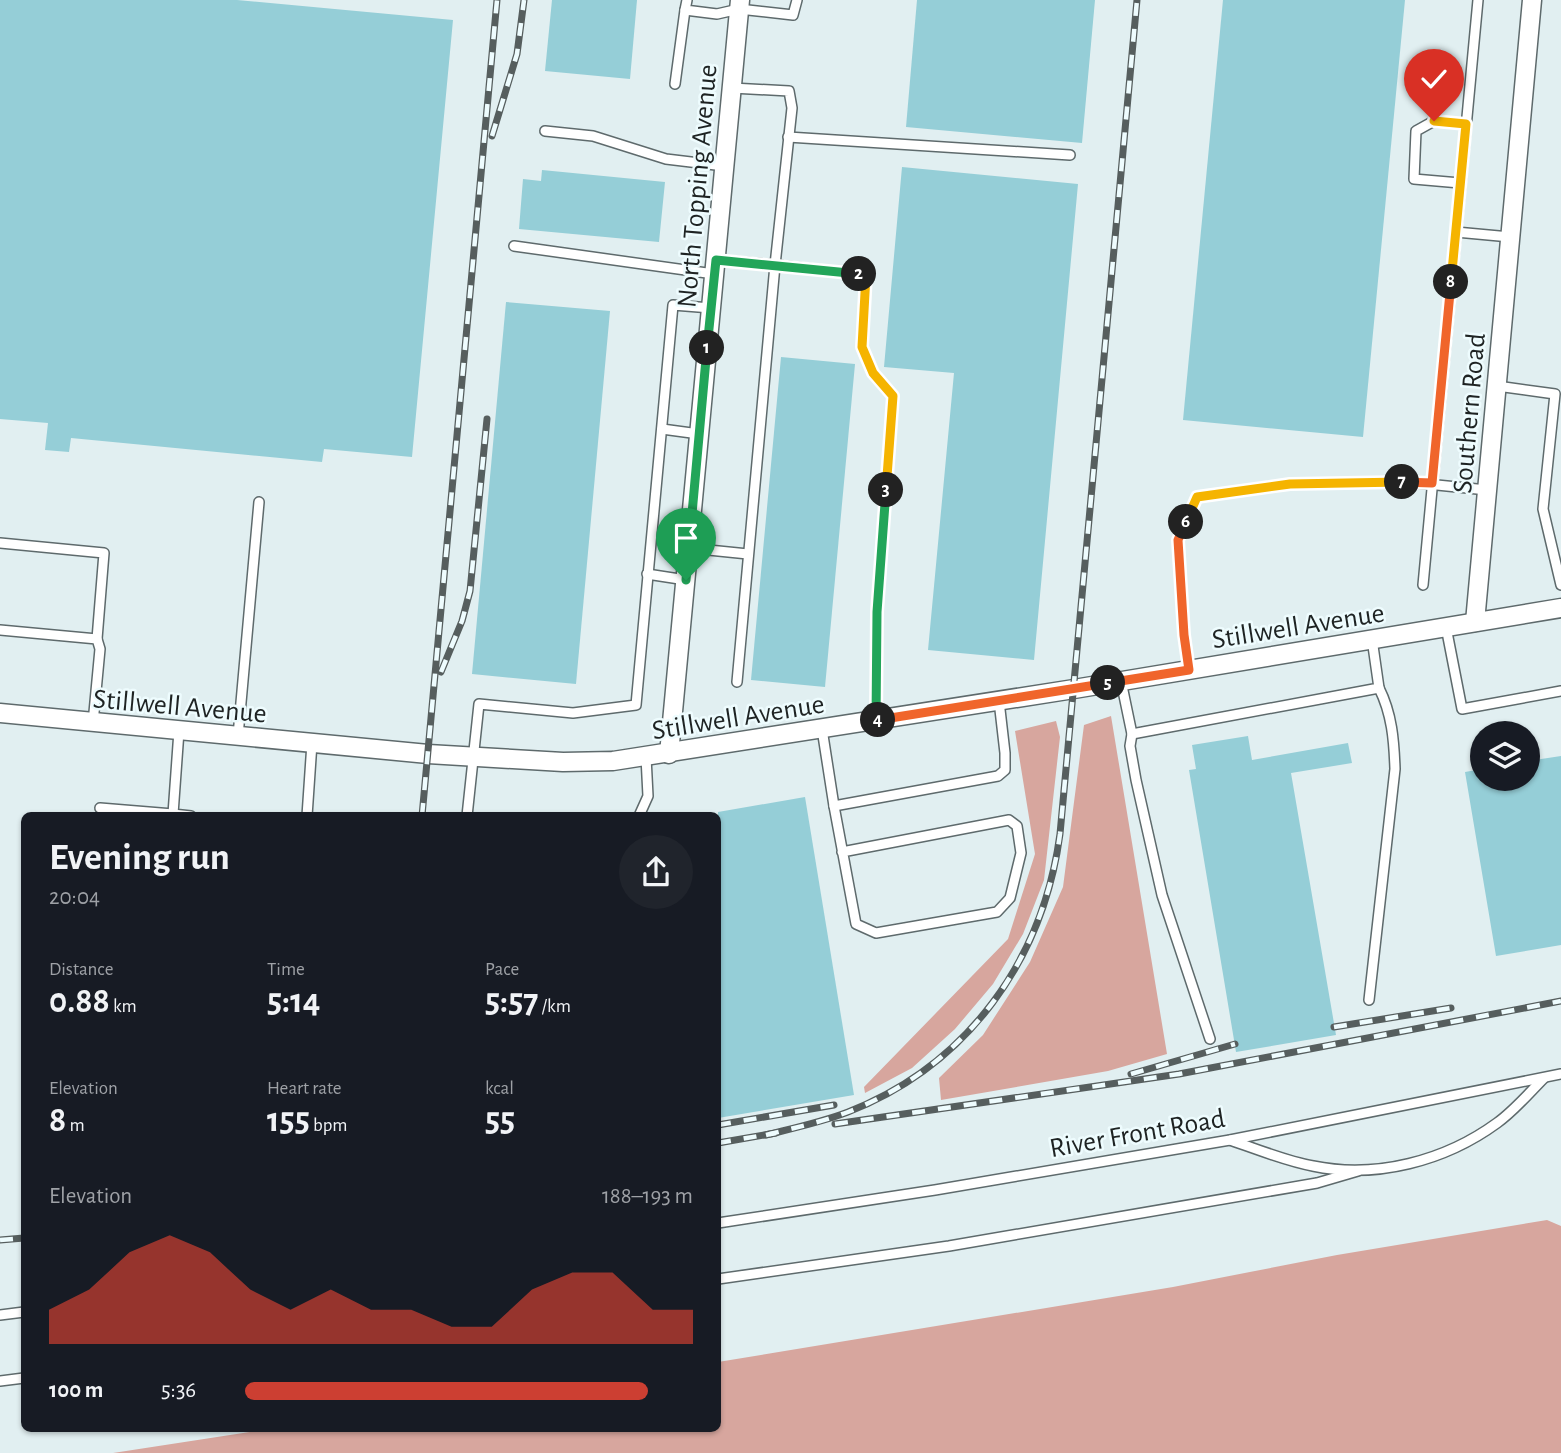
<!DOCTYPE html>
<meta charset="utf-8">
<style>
body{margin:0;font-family:"Alegreya Sans",sans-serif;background:#20242c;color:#f1f3f6;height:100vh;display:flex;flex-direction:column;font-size:26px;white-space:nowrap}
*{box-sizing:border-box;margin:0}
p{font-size:23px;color:#9ea1a6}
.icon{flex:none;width:38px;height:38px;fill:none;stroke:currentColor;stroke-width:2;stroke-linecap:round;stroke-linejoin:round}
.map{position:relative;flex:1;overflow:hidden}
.side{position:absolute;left:21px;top:812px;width:700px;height:620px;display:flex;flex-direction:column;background:#171b24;border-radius:10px;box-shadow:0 2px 5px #0004}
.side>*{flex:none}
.fabs{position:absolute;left:1470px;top:721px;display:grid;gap:14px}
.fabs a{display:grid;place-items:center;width:70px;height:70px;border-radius:50%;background:#171b24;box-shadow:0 2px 5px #0004;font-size:35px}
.pin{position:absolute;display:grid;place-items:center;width:60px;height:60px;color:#fff;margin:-72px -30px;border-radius:50% 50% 50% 0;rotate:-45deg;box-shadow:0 0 7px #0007}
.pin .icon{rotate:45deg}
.km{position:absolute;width:35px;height:35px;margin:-18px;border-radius:50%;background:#222;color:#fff;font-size:19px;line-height:35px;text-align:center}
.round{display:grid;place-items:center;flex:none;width:74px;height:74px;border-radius:37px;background:#20242c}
.overview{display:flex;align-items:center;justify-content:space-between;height:119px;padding:0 28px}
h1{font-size:38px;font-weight:600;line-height:52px}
.metrics{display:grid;grid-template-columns:repeat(3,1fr);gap:10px;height:119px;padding:7px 28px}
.metrics div{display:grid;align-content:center}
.metrics b{font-size:35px;font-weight:600}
.metrics small{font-size:19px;font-weight:400}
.metrics p{font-size:19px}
.chart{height:196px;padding:14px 28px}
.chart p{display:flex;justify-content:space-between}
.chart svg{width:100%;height:126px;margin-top:7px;fill:#cc3f32;opacity:.7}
ul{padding:0 28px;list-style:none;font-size:23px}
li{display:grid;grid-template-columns:112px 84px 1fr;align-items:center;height:52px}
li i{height:18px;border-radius:9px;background:#cc3f32}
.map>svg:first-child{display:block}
.forest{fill:#d7a69e}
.building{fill:#95ced7}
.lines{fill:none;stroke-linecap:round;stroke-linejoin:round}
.lane-casing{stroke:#5e6a6c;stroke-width:12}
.street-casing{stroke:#5e6a6c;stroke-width:21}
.lane{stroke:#fff;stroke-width:9}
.street{stroke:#fff;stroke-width:18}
.rail-casing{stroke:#565e5e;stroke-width:7}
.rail{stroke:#eefcfe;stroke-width:4.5;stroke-dasharray:13;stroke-linecap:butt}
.split-1-casing{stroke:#fff;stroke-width:14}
.split-2-casing{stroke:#fff;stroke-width:14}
.split-3-casing{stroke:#fff;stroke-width:14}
.split-4-casing{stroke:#fff;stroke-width:14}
.split-5-casing{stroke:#fff;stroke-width:14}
.split-6-casing{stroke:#fff;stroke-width:14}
.split-7-casing{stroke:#fff;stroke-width:14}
.split-8-casing{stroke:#fff;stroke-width:14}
.split-9-casing{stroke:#fff;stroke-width:14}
.split-1{stroke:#22a559;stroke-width:9}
.split-2{stroke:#22a559;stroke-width:9}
.split-3{stroke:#f5b400;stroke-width:9}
.split-4{stroke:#22a559;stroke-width:9}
.split-5{stroke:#f0652b;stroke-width:9}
.split-6{stroke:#f0652b;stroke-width:9}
.split-7{stroke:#f5b400;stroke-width:9}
.split-8{stroke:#f0652b;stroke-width:9}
.split-9{stroke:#f5b400;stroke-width:9}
.labels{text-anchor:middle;stroke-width:5;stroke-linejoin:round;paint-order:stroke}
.street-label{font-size:28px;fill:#1e2323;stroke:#eefcfe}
</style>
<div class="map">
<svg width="1561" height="1453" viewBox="0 0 1561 1453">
<rect width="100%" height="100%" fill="#e1eff1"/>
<g class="forest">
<path d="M1111 716 1167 1054 1108 1071 941 1100 939 1078 983 1035 1030 962 1063 887 1084 725Z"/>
<path d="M1056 721 1060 737 1044 880 1023 934 993 984 955 1029 912 1068 865 1093 864 1087 1008 939 1035 854 1015 731Z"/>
<path d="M1547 1220 1561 1226V1453H113L276 1428H718V1362L1173 1287 1337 1255Z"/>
</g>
<g class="building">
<path d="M0 0H237L453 20 412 457 324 449 322 462 71 438 69 452 45 450 48 423 0 419Z"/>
<path d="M552 0H637L630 79 545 71Z"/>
<path d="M917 0H1095L1082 143 906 127Z"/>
<path d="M1223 0H1405L1363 437 1183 420Z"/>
<path d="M902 167 1078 184 1034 660 928 650 954 373 884 367Z"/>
<path d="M542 170 665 182 659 242 519 229 523 179 541 181Z"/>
<path d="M506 302 610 311 576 684 472 674Z"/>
<path d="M781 357 855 364 825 687 751 680Z"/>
<path d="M1248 736 1252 760 1348 743 1352 763 1291 773 1336 1035 1236 1052 1189 770 1196 769 1192 745Z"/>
<path d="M1561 756V945L1496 956 1465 772 1482 769V779H1528V761Z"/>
<path d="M805 797 854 1095 718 1118V812Z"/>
</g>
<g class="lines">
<g class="lane-casing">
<g id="lane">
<path d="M687 0 685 10 717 14 739 9 793 15 797 0"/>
<path d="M675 84 685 10"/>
<path d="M732 88 789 91 792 108 775 265 866 275 862 347 873 373 893 396 877 612 876 721"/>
<path d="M545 131 593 136 666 159 724 166"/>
<path d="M788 137 1070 155"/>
<path d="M1460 183 1414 179 1416 131 1434 121 1466 124"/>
<path d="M1456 232 1510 237"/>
<path d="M514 246 714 274"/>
<path d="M716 260 775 265 737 682"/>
<path d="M1497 386 1555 394 1543 509 1561 585"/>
<path d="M662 429 699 434"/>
<path d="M0 543 104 553 97 639"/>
<path d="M689 548 748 554"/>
<path d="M647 574 686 580"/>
<path d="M1423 585 1478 0"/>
<path d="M1446 627 1462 709 1561 691"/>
<path d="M0 630 97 639 100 649 93 723"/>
<path d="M1189 670 1184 635 1178 540 1197 497 1289 484 1407 482 1487 490"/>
<path d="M1121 681 1132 734 1379 688 1372 639"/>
<path d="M822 729 834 806 998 776 1005 770V753L999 701"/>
<path d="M179 731 173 814 191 816"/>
<path d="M1132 734 1130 746 1136 780 1162 895 1210 1039"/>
<path d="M238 736 259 502"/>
<path d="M834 806 856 924 876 933 997 912 1010 898 1021 853 1017 826 1009 820 842 852"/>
<path d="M100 808 173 814"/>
<path d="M307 816 312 743"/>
<path d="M467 816 479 704 573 713 636 705 673 305 711 308"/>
<path d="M639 816 648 796 646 757"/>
<path d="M1369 1000 1395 769C1394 740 1392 714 1379 688"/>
<path d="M1230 1140C1257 1149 1285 1161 1313 1166 1376 1179 1445 1161 1497 1123 1514 1111 1529 1093 1544 1078"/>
<path d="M718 1223 935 1190 1230 1140 1561 1074"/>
<path d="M718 1279 949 1246 1317 1183 1358 1171"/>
<path d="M0 1315 24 1312"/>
<path d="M0 1381 24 1378"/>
</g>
</g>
<g class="street-casing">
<g id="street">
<path d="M1475 622 1532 0"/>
<path d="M0 713 428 754 563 762 613 761 1074 689 1561 608"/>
<path d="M669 754 740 0"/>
</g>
</g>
<use href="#lane" class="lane"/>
<use href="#street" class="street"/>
<g class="rail-casing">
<g id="rail">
<path d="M492 136 517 54 524 0"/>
<path d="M441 672 462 621 470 591 487 419"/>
<path d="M422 816 497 0"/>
<path d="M1334 1027 1451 1008"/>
<path d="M1131 1074 1235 1044"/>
<path d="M835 1124 1179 1074 1561 1001"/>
<path d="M718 1125 834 1105"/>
<path d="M766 1135C794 1128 822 1122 848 1112 968 1065 1043 960 1060 834L1137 0"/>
<path d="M718 1143 776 1133"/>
<path d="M0 1240 24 1238"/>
</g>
</g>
<use href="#rail" class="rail"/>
</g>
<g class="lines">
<g class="split-1-casing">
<path id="split-1" d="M686 580 707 348"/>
</g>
<g class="split-2-casing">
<path id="split-2" d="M707 348 716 260 859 274"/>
</g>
<g class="split-3-casing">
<path id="split-3" d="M859 274 866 275 862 347 873 373 893 396 886 490"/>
</g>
<g class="split-4-casing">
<path id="split-4" d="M878 720H876L877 612 886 490"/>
</g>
<g class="split-5-casing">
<path id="split-5" d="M878 720 1108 683"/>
</g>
<g class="split-6-casing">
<path id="split-6" d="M1108 683 1189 670 1184 635 1178 540 1186 522"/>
</g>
<g class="split-7-casing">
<path id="split-7" d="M1186 522 1197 497 1290 484 1402 482"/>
</g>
<g class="split-8-casing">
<path id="split-8" d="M1402 482 1432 483 1451 282"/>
</g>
<g class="split-9-casing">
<path id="split-9" d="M1434 121 1466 124 1451 282"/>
</g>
<use href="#split-1" class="split-1"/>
<use href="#split-2" class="split-2"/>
<use href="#split-3" class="split-3"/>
<use href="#split-4" class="split-4"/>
<use href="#split-5" class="split-5"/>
<use href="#split-6" class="split-6"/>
<use href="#split-7" class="split-7"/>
<use href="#split-8" class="split-8"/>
<use href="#split-9" class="split-9"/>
</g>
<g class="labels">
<g class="street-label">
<text transform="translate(696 186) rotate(-85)" y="10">North Topping Avenue</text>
<text transform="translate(1468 413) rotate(-85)" y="10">Southern Road</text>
<text transform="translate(1298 625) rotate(-9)" y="10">Stillwell Avenue</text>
<text transform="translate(180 705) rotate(5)" y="10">Stillwell Avenue</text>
<text transform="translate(738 716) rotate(-9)" y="10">Stillwell Avenue</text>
<text transform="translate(1137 1132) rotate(-10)" y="10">River Front Road</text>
</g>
</g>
</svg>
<div class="fabs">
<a><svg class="icon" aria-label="layers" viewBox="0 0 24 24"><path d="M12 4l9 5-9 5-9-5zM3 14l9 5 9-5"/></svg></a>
</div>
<div class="pin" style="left:686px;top:580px;background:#1e9e55"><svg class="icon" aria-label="arrive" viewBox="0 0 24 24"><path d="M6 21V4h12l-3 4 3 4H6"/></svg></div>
<div class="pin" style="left:1434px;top:121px;background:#d93025"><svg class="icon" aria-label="check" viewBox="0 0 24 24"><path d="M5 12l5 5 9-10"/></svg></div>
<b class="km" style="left:707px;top:348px">1</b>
<b class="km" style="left:859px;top:274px">2</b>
<b class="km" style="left:886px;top:490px">3</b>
<b class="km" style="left:878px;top:720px">4</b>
<b class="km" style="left:1108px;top:683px">5</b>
<b class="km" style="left:1186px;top:522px">6</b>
<b class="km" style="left:1402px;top:482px">7</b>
<b class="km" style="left:1451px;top:282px">8</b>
<section class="side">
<div class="overview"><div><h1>Evening run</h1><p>20:04</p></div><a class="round"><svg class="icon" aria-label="share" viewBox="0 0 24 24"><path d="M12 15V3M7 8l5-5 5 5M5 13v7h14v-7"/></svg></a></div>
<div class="metrics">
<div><p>Distance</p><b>0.88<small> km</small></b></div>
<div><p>Time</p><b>5:14</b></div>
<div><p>Pace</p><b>5:57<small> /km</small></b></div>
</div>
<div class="metrics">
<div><p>Elevation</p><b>8<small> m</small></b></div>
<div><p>Heart rate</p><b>155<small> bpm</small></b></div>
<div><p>kcal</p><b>55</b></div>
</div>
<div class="chart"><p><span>Elevation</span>188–193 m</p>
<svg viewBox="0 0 160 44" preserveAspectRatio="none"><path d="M0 44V32L10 25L20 12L30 6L40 12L50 25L60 32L70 25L80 32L90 32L100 38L110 38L120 25L130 19L140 19L150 32L160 32V44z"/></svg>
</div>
<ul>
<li><b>100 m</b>5:36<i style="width:90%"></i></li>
</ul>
</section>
</div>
